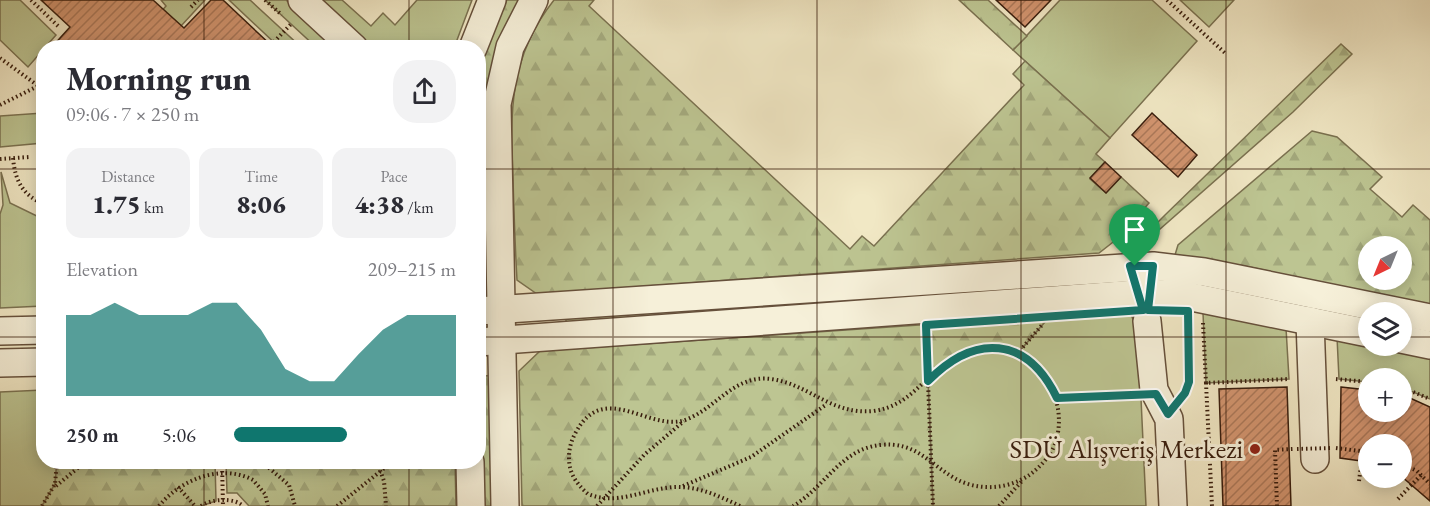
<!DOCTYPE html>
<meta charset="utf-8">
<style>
body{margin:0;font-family:"EB Garamond",serif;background:#f2f2f3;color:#2b2b33;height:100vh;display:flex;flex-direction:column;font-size:22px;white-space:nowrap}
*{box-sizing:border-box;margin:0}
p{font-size:20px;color:#7c7c81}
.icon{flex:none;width:33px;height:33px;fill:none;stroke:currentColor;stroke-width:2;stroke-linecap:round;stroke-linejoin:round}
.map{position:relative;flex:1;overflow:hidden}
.drawer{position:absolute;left:36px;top:40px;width:450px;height:429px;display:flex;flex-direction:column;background:#fff;border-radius:24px;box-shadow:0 3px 15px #0003}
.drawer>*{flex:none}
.needle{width:39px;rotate:223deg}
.controls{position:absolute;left:1358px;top:236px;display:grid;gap:12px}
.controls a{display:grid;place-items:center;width:54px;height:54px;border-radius:50%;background:#fff;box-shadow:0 3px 15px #0003;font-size:30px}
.pin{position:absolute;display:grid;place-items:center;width:51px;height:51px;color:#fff;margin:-62px -26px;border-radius:50% 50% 50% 0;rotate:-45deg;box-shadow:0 0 6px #0007}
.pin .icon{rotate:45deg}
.round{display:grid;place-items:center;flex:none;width:63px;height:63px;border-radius:24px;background:#f2f2f3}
.overview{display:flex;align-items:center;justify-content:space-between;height:102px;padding:0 30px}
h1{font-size:33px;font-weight:800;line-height:45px}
.metrics{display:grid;grid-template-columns:repeat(3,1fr);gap:9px;height:102px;padding:6px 30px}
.metrics div{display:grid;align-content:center;border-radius:15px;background:#f2f2f3;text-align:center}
.metrics b{font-size:26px;font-weight:800}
.metrics small{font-size:16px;font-weight:400}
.metrics p{font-size:16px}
.chart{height:168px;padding:12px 30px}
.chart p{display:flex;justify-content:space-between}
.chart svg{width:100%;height:108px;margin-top:6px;fill:#0f766e;opacity:.7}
ul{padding:0 30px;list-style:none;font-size:20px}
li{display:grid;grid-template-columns:96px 72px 1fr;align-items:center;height:45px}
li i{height:15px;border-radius:8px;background:#0f766e}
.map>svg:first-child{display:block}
.grass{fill:#bdc592;stroke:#7a7150;stroke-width:1.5}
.forest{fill:url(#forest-firs);stroke:#7a7150;stroke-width:1.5;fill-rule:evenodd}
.building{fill:url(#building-hatch);stroke:#381d0d;stroke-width:1.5}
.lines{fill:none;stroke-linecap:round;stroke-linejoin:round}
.minor-casing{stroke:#66503b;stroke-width:30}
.path{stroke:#381d0d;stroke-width:4;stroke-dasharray:1.5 3;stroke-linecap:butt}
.minor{stroke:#f6f0d9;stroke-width:27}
.path-bridge{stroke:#381d0d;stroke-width:4;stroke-dasharray:1.5 3;stroke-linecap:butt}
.route-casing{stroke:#fff;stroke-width:12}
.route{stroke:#0f766e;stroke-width:8}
.grid{fill:none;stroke:#381d0d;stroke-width:1.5;stroke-opacity:0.55}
.poi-dot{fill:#8f2418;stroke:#f6f0d9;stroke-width:2}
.labels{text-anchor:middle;stroke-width:6;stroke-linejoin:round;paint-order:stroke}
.poi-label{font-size:27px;fill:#381d0d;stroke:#f6f0d9;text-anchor:end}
</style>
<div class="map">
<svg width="1430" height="506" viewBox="0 0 1430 506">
<defs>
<pattern id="forest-firs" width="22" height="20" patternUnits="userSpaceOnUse" patternTransform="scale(1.5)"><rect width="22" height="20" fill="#bdc592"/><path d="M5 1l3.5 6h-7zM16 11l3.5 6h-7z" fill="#a3a97d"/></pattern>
<pattern id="building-hatch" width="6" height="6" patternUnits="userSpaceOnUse" patternTransform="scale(1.5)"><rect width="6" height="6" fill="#d39570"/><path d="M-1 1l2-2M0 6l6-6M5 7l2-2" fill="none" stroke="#ac795a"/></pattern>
</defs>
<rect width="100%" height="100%" fill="#f1e8c5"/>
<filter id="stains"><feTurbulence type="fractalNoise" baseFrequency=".00333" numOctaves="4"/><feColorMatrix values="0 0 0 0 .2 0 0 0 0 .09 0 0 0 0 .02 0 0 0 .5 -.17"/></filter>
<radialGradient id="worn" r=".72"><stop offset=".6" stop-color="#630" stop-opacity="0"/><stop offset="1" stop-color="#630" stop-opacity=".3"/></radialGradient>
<g class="grass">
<path d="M0 0H20L56 35 28 67 0 40Z"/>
<path d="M161 0H205L169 39 152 22 166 6Z"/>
<path d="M229 0H250L302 48H280Z"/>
<path d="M265 0H286L338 48H317Z"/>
<path d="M321 0H342L371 26 383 13 395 25 417 0H472L454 48H374Z"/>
<path d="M1060 0H1152L1197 41 1110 138 1013 50Z"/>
<path d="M1180 0H1234L1209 27Z"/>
<path d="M43 113V143L0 147V116Z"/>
<path d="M1 172 10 203 43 219V306L0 308V214L3 205Z"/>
<path d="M1130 311 1138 334 1146 506H933L928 381C952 356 982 338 1017 354L1050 316Z"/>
<path d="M1203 313 1286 328 1289 379 1206 383Z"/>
<path d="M1337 337 1430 356V399L1401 387V378H1368V382L1339 379Z"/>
<path d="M43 390 44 462H57L55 484 42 506H0V392Z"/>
</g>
<g class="forest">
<path d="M507 0H522L487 287H478V67L486 41Z"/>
<path d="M554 0H594L589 6 850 249 862 236 874 246 1024 85 1013 74 1025 61 1110 138 1096 154 1105 162 1090 179 1106 193 1121 177 1149 203 1117 239 1099 253 537 294 517 280C515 246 514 213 513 179 510 110 509 57 554 0Z"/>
<path d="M959 0H988L1027 36 1013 50Z"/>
<path d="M1341 44 1352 54 1293 112 1160 229 1155 230 1156 224 1164 216Z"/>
<path d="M1312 131 1337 137 1382 177 1370 189 1402 217 1413 205 1430 220V306L1245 266 1175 255 1178 245ZM1368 246H1401V279H1368Z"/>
<path d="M1072 282 1073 288 566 324V316Z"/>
<path d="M1050 316 1017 354C983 338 952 356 928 380L933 506H522L519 371 540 351Z"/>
<path d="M492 375 496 506H480L478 377Z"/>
<path d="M57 462H215L216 501 201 506H42L55 484Z"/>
<path d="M226 462H455L456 506H249L237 493H227Z"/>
</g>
<g class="building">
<path d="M41 0H153L184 28 211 0H223L274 48H51L70 27Z"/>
<path d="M996 0H1051L1025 27Z"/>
<path d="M1152 113 1197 155 1178 177 1132 135Z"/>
<path d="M1105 162 1121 177 1106 193 1090 178Z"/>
<path d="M1287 387 1291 506H1223L1219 389Z"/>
<path d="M1341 387 1368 390V411H1401V394L1430 407V501L1401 476V444H1368V462L1340 458Z"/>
</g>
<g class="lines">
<g class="minor-casing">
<g id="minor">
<path d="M302 0 354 48"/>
<path d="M473 48 492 0"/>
<path d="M478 311 1153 266 1204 272 1430 318"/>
<path d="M1147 321 1154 390 1169 419 1173 506"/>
<path d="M1310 321 1315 459"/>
<path d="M0 331 44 330"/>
<path d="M1401 339 1430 345"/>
<path d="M478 342 1149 293 1182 295 1368 333"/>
<path d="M0 363 44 362"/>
<path d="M470 462 471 506"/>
<path d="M505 506 497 104 510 47 534 0"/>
</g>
</g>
<g class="path">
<path d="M31 0 59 27"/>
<path d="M265 0 282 15"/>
<path d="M1167 0 1225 53"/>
<path d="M191 7 198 0"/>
<path d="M274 42 292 23"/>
<path d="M0 58 37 85"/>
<path d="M0 105 44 83"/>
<path d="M13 158C15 180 22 195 44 204"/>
<path d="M0 159 29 157"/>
<path d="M1203 323 1206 383 1289 379"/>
<path d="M926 332 933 506"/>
<path d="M1017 354 1042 325"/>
<path d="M1336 379 1368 382"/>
<path d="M1206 383 1212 506"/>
<path d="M1401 387 1430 399"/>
<path d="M1182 396 1189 382 1188 321"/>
<path d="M1057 398 1132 395"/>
<path d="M1336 448 1368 452"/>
<path d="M222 462 223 506"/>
<path d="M262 462 289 485 295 506"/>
<path d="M377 462 384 481 386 506"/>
<path d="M1401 463 1417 471 1430 484"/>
<path d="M1359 481 1363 451"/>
<path d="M56 486 85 462"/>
<path d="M683 486 751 457 827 404"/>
<path d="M178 487 195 506"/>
<path d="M1398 499 1421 475"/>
<path d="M42 506 55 484 57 462"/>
<path d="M159 506C180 480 221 463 253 480L265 494 268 506"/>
<path d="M201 506C211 499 234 497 243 506"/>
<path d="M337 506 392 462"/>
<path d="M597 506 644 455 684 421"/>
<path d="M740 506C719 496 698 486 674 487 644 489 617 506 588 494 581 488 574 480 571 471 567 458 569 444 576 432 604 380 649 432 685 420 716 409 734 374 771 379 809 384 831 415 873 411 915 406 928 367 963 353 1020 330 1072 387 1056 441 1052 454 1042 465 1032 473 1011 489 980 492 956 479 929 464 916 441 880 445 841 449 824 488 793 506"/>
<path d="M999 506 1023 480"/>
<path d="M1277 506 1275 450 1293 449"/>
</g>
<use href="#minor" class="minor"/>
<path class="path-bridge" d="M1297 449 1333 448"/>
</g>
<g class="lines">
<g class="route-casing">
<path id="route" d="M1130 266H1153L1148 310 1188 311 1189 382 1185 393 1168 414 1156 394 1057 398C1027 336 975 333 928 381L926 325 1143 310Z"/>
</g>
<use href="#route" class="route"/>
</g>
<path class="grid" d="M204 0V48M409 0V48M613 0V506M817 0V506M1021 0V506M1226 0V506M0 169H44M478 169H1430M0 337H44M478 337H1368M1401 337H1430M204 462V506M409 462V506"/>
<circle class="poi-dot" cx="1255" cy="449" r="6"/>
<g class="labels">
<g class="poi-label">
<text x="1243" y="458">SDÜ Alışveriş Merkezi</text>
</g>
</g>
<rect width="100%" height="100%" filter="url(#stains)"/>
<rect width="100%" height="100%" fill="url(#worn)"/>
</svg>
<div class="controls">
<a><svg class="needle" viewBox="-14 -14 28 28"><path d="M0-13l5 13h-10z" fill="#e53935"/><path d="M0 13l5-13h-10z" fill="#7c7c81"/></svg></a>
<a><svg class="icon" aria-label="layers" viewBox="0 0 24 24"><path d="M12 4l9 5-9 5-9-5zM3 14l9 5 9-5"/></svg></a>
<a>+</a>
<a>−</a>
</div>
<div class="pin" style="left:1135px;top:266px;background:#1e9e55"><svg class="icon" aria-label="arrive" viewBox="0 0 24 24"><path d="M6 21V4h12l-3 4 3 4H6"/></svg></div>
<section class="drawer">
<div class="overview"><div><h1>Morning run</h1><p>09:06 · 7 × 250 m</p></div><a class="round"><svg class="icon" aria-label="share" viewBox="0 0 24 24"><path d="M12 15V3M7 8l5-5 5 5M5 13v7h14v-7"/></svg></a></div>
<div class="metrics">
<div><p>Distance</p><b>1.75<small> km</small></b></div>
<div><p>Time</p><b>8:06</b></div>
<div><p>Pace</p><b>4:38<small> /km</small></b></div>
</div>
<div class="chart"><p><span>Elevation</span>209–215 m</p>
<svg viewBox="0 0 160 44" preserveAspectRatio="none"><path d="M0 44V11L10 11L20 6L30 11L40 11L50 11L60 6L70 6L80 17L90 33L100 38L110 38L120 27L130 17L140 11L150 11L160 11V44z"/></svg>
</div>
<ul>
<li><b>250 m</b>5:06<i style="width:51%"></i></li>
</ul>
</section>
</div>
